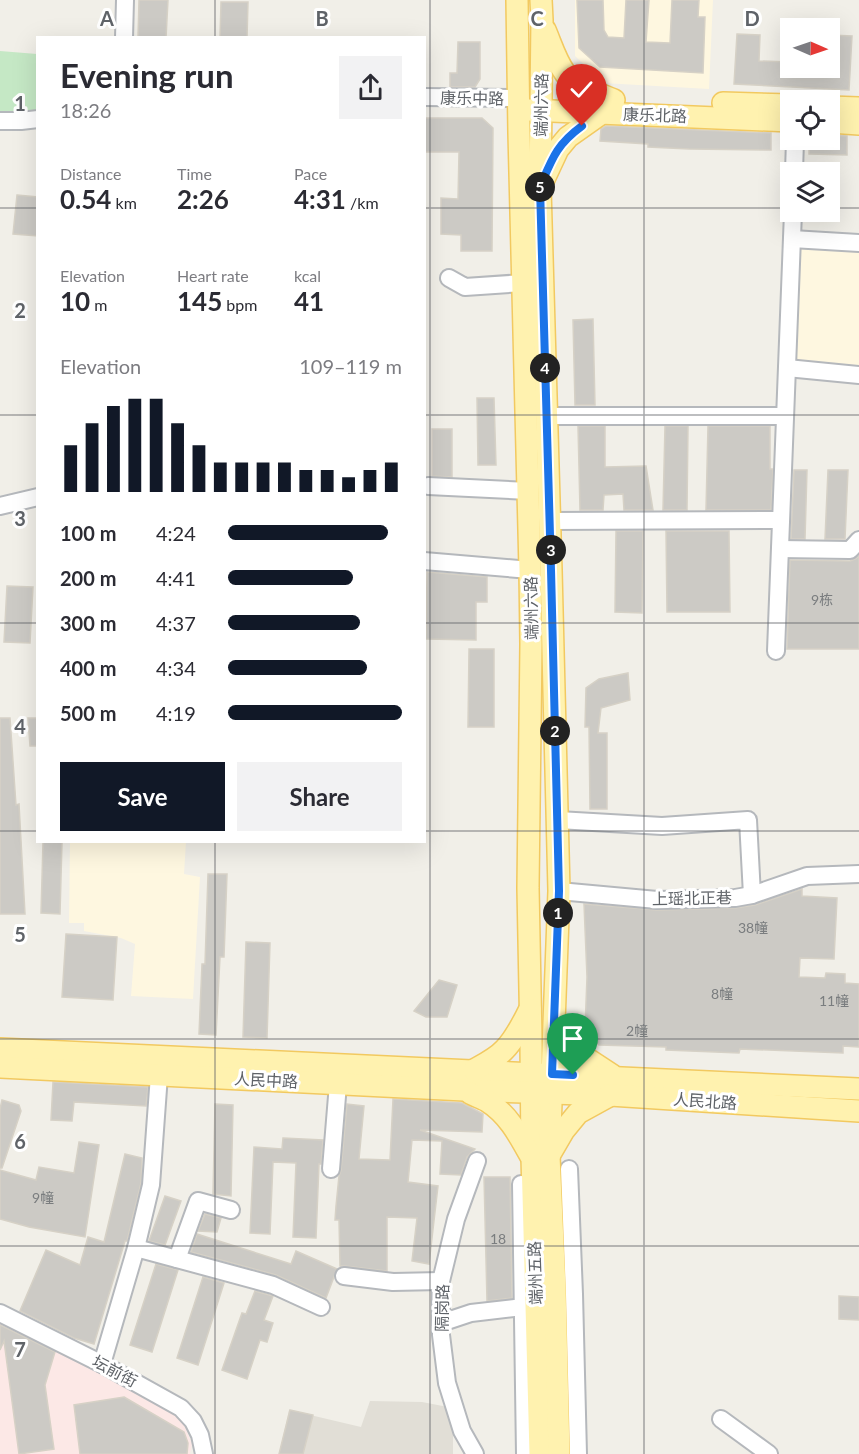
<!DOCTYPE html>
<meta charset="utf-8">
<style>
body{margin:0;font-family:Lato,"Noto Sans SC",sans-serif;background:#f2f2f3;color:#2b2b33;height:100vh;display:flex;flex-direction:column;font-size:22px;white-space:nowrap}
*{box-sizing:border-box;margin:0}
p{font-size:20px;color:#7c7c81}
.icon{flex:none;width:33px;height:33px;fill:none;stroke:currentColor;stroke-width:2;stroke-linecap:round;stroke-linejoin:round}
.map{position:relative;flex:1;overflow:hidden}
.drawer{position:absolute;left:36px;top:36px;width:390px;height:807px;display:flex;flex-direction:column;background:#fff;border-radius:0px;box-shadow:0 6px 24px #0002}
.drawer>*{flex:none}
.needle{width:39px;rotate:92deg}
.controls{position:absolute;left:780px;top:18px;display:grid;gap:12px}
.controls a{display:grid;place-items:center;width:60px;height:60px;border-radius:0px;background:#fff;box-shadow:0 6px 24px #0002;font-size:30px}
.pin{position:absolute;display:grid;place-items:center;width:51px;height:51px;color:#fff;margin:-62px -26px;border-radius:50% 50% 50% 0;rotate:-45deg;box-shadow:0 0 6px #0007}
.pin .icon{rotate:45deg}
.km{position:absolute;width:30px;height:30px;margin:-15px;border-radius:50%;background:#222;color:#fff;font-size:16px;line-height:30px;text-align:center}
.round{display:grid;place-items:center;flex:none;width:63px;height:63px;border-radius:0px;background:#f2f2f3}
.overview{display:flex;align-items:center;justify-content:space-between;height:102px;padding:0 24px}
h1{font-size:33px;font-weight:700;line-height:45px}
.metrics{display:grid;grid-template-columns:repeat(3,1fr);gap:9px;height:102px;padding:6px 24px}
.metrics div{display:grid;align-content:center}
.metrics b{font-size:26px;font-weight:700}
.metrics small{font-size:16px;font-weight:400}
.metrics p{font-size:16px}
.chart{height:168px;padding:12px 24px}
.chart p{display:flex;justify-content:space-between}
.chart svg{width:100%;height:108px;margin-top:6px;stroke:#111827;stroke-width:6}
.button{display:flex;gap:12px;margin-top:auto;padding:12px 24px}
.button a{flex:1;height:69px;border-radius:0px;background:#111827;color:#fff;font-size:24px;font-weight:700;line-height:69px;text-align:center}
.button a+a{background:#f2f2f3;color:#2b2b33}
ul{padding:0 24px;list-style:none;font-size:20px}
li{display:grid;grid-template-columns:96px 72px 1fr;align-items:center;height:45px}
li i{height:15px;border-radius:8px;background:#111827}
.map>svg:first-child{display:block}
.commercial{fill:#fef7e0}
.education{fill:#e1ded6}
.medical{fill:#fce8e6}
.green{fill:#c5e8c5}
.building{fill:#cccac5;stroke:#d6d1c6;stroke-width:1.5}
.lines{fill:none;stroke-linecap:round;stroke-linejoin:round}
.minor-casing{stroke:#b5b8bc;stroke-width:20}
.major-casing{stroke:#f2c960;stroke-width:24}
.minor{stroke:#fff;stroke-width:16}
.major{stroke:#fff2af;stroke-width:21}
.route-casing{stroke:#fff;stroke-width:12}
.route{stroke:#1a73e8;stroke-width:8}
.grid{fill:none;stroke:#5f6368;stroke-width:1.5;stroke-opacity:0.55}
.labels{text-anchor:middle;stroke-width:6;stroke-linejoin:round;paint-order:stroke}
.number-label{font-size:14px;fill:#7a7d7f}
.street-label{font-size:16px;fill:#5f6368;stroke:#fff}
.grid-label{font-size:20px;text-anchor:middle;font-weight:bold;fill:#5f6368;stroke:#fff;stroke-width:6;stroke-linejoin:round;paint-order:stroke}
</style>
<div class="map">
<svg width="859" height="1454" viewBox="0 0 859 1454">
<rect width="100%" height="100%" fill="#f1efe8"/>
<g class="commercial">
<path d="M575 0H713L709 89 603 83 575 56Z"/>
<path d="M799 246 859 248V376L795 364Z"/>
<path d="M70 842H186L184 874 200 877 193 999 131 996 135 944 121 938 84 931V923H69Z"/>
</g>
<path class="education" d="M370 1401 422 1402 453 1408V1454H279L289 1410 361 1427Z"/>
<path class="medical" d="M0 1315 181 1418 192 1444 190 1454H0Z"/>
<path class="green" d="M0 51 37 54V112H0Z"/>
<g class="building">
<path d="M139 0H168L166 38H138Z"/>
<path d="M577 0H603L604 30 608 37 624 38 626 0H649L646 42 670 43 672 0H699L698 17H705L703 73 600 67 579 48Z"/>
<path d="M221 2H248L247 38H220Z"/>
<path d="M737 34 760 35 759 61 790 62V68H830V35L852 36 849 90 734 84Z"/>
<path d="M458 42H480V79L475 87H450V73H457Z"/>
<path d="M424 118H482L493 128 492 251H461V235L441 234V198L458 199 459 152H424Z"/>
<path d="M606 126 771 133V150L689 149 648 147V144L600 141 601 129Z"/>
<path d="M830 135 847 136V155L809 154V140H830Z"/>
<path d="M17 195 38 197V236L13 234Z"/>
<path d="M593 319 595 405H575L573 320Z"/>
<path d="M477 398H494L496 465H478Z"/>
<path d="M578 426H605V467L646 466 653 510H624L623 494 604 495 603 510H580Z"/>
<path d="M665 426H688L687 510H663Z"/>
<path d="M708 426H770V469H773L771 510H706Z"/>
<path d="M432 429H452V477L432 476Z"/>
<path d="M794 470H807L805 539H791Z"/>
<path d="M828 470H848L845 539H825Z"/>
<path d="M616 531H643L642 613 615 612Z"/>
<path d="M666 531H729L730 612H667Z"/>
<path d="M859 556V649H787L790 560 850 561 855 559Z"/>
<path d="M427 572 487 577V602H476V640L426 639Z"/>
<path d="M7 586 33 587 30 643 4 642Z"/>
<path d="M469 649H494V727H468Z"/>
<path d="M628 673 630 700 601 708 598 733H607V809H590L589 727H585L586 688 599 679Z"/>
<path d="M0 718H10L16 805 19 804 25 914H0Z"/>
<path d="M28 718H38V746H30Z"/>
<path d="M43 842H62L60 914 41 913Z"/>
<path d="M208 874H227L224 957H220L216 1035 199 1034 202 964H205Z"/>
<path d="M802 889V896L837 898 834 959 800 958 799 977 825 978 826 973 845 974V983L859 984V1047L843 1046V1053L740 1049 739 1053 666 1050V1047L599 1045 585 1029 587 977 584 904 657 910 735 908 755 905Z"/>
<path d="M66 934 117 937 113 1000 62 997Z"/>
<path d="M246 942 270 943 267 1038 243 1037Z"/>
<path d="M439 980 457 985 447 1017H426L414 1011Z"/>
<path d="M53 1082 148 1087 146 1106 74 1102 72 1121 51 1120Z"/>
<path d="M393 1099 462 1103 483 1114 482 1132 420 1130 475 1149 467 1157 461 1175 440 1174 442 1141 412 1140 408 1182 438 1186 429 1264 412 1261 417 1218 387 1217V1271L345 1266H340L339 1220H335L336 1206 339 1176 341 1170 347 1104 364 1106 359 1159 390 1160Z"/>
<path d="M2 1100 19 1105 21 1111 2 1168H0V1109Z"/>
<path d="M215 1104 233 1105 231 1196 213 1194Z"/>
<path d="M283 1138 323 1140 321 1164H319L316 1238 293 1237 296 1163 273 1162 270 1234 250 1233 254 1147 282 1149Z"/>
<path d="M79 1142 99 1145 85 1237 29 1227 0 1219V1170L36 1180 39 1167 74 1173Z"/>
<path d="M125 1154 142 1158 141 1183 127 1241H125L94 1344 74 1338 20 1311 46 1250 80 1265 88 1237 104 1242Z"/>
<path d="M484 1177H510L512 1298 487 1301Z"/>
<path d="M165 1196 181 1201 165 1245 149 1241Z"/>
<path d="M205 1214 221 1218 217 1232 198 1231Z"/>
<path d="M197 1234 291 1264 296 1251 337 1269 326 1298 276 1275 191 1252Z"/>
<path d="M156 1264 178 1270 152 1352 130 1345Z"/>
<path d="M203 1277 224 1283 198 1365 177 1358Z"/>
<path d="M255 1291 273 1296 264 1320 273 1323 267 1342 260 1340 247 1379 222 1370 242 1313 246 1314Z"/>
<path d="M839 1296 859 1297V1320L839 1319Z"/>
<path d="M0 1325 55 1352 45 1385 54 1449 19 1454 4 1341 0 1350Z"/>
<path d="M124 1397 184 1432 188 1443 187 1454H80L74 1405Z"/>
<path d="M290 1410 313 1415 303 1454H279Z"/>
</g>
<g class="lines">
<g class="minor-casing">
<g id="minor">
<path d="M124 38 125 0"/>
<path d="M424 97 519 98"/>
<path d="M0 121H21L38 119"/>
<path d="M794 172 795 140"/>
<path d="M792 239 859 243"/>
<path d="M449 278 465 287 523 283"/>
<path d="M787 368 859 375"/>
<path d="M547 416H785"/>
<path d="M428 486 528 491"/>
<path d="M0 506 38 497"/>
<path d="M550 521 781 520"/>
<path d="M780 549 850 550 859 540"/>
<path d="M424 561 530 570"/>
<path d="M776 651 793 212"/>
<path d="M558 820 662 826 748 820 752 895"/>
<path d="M559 891 657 900 735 898 752 895 807 876 859 874"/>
<path d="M331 1169 338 1084"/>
<path d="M569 1169 574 1294 578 1454"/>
<path d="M521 1184 525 1454"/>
<path d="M136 1248 273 1285 321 1307"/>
<path d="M177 1259 198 1201 231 1210"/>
<path d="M344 1276 393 1282 441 1281"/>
<path d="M0 1313 102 1364 181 1408 193 1421 200 1435 204 1454"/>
<path d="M441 1323 471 1313 523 1307"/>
<path d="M102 1364 136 1248 151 1185 159 1075"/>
<path d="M721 1419 769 1454"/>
<path d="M475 1454 462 1431 447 1383 441 1335V1281L456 1219 477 1161"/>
</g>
</g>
<g class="major-casing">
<g id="major">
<path d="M517 0 519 133 530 570 531 644 528 888 531 1041 532 1157 540 1454"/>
<path d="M541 0 542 20 540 187 551 570 559 891 549 1156 555 1287 559 1454"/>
<path d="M545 30C551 44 556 61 565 73 576 87 598 93 614 100"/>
<path d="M723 103 790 105"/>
<path d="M830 107 859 108"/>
<path d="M528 110 790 121"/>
<path d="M830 122 859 124"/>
<path d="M544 179 558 149 568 137 602 113"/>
<path d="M555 1022 568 1044 580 1054 612 1075"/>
<path d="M0 1049 859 1089"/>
<path d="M0 1067 464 1090 610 1095 859 1111"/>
<path d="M474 1070C485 1064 497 1058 505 1049 516 1038 523 1022 530 1009"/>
<path d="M470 1093C475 1096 482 1098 487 1101 508 1114 519 1135 530 1155"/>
<path d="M550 1154 564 1130 578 1113 609 1096"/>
</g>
</g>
<use href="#minor" class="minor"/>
<use href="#major" class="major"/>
</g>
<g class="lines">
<g class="route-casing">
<path id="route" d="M573 1075 552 1074 559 891 551 570 540 187C552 159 556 145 582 126"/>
</g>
<use href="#route" class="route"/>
</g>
<path class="grid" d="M215 0V38M430 0V1454M644 0V1454M0 208H38M424 208H790M830 208H859M0 415H38M424 415H859M0 623H38M424 623H859M0 831H38M424 831H859M215 842V1454M0 1039H859M0 1246H859"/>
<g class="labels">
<g class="number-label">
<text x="822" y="605">9栋</text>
<text x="753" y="933">38幢</text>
<text x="722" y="999">8幢</text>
<text x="834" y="1006">11幢</text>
<text x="637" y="1036">2幢</text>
<text x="43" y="1203">9幢</text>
<text x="498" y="1244">18</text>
</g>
<g class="street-label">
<text transform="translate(472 98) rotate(1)" y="6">康乐中路</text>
<text transform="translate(541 105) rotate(-89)" y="6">端州六路</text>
<text transform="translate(655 115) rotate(2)" y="6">康乐北路</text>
<text transform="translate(531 608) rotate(-91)" y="6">端州六路</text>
<text transform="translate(692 898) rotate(-1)" y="6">上瑶北正巷</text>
<text transform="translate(266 1080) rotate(3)" y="6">人民中路</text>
<text transform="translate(705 1101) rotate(4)" y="6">人民北路</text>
<text transform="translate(535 1273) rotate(-92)" y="6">端州五路</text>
<text transform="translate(442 1308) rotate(-89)" y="6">隔岗路</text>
<text transform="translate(115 1371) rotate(28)" y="6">坛前街</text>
</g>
</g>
<g class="grid-label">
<text x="107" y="26">A</text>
<text x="322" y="26">B</text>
<text x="537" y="26">C</text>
<text x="752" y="26">D</text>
<text x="20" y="111">1</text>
<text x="20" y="318">2</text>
<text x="20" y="526">3</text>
<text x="20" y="734">4</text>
<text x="20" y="942">5</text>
<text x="20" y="1149">6</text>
<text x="20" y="1357">7</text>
</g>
</svg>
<div class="controls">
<a><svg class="needle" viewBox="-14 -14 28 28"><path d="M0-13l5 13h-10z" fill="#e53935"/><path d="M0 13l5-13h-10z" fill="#7c7c81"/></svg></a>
<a><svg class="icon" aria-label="locate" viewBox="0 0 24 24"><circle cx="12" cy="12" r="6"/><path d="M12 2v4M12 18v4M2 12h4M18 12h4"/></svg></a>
<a><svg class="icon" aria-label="layers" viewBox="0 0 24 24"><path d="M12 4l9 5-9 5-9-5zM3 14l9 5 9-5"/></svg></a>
</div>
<div class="pin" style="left:573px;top:1075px;background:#1e9e55"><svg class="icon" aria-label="arrive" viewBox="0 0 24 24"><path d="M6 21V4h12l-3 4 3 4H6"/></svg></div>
<div class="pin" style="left:582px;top:126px;background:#d93025"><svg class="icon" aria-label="check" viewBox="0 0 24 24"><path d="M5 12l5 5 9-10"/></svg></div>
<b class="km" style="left:558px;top:913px">1</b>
<b class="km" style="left:555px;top:731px">2</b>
<b class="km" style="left:551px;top:550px">3</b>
<b class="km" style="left:545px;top:368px">4</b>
<b class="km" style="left:540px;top:187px">5</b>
<section class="drawer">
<div class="overview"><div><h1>Evening run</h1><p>18:26</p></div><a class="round"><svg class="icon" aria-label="share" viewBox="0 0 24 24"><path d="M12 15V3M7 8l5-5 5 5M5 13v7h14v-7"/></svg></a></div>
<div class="metrics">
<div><p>Distance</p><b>0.54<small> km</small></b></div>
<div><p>Time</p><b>2:26</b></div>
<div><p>Pace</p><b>4:31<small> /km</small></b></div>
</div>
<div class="metrics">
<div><p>Elevation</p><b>10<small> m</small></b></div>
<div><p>Heart rate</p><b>145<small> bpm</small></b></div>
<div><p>kcal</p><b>41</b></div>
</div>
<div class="chart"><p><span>Elevation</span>109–119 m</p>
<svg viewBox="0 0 160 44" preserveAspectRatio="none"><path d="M5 44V25M15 44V16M25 44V9M35 44V6M45 44V6M55 44V16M65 44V25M75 44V32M85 44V32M95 44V32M105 44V32M115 44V35M125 44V35M135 44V38M145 44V35M155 44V32"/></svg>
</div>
<ul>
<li><b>100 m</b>4:24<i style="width:92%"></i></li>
<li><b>200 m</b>4:41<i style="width:72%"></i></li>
<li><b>300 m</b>4:37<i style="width:76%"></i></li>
<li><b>400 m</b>4:34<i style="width:80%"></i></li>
<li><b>500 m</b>4:19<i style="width:100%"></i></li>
</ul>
<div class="button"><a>Save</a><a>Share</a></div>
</section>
</div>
